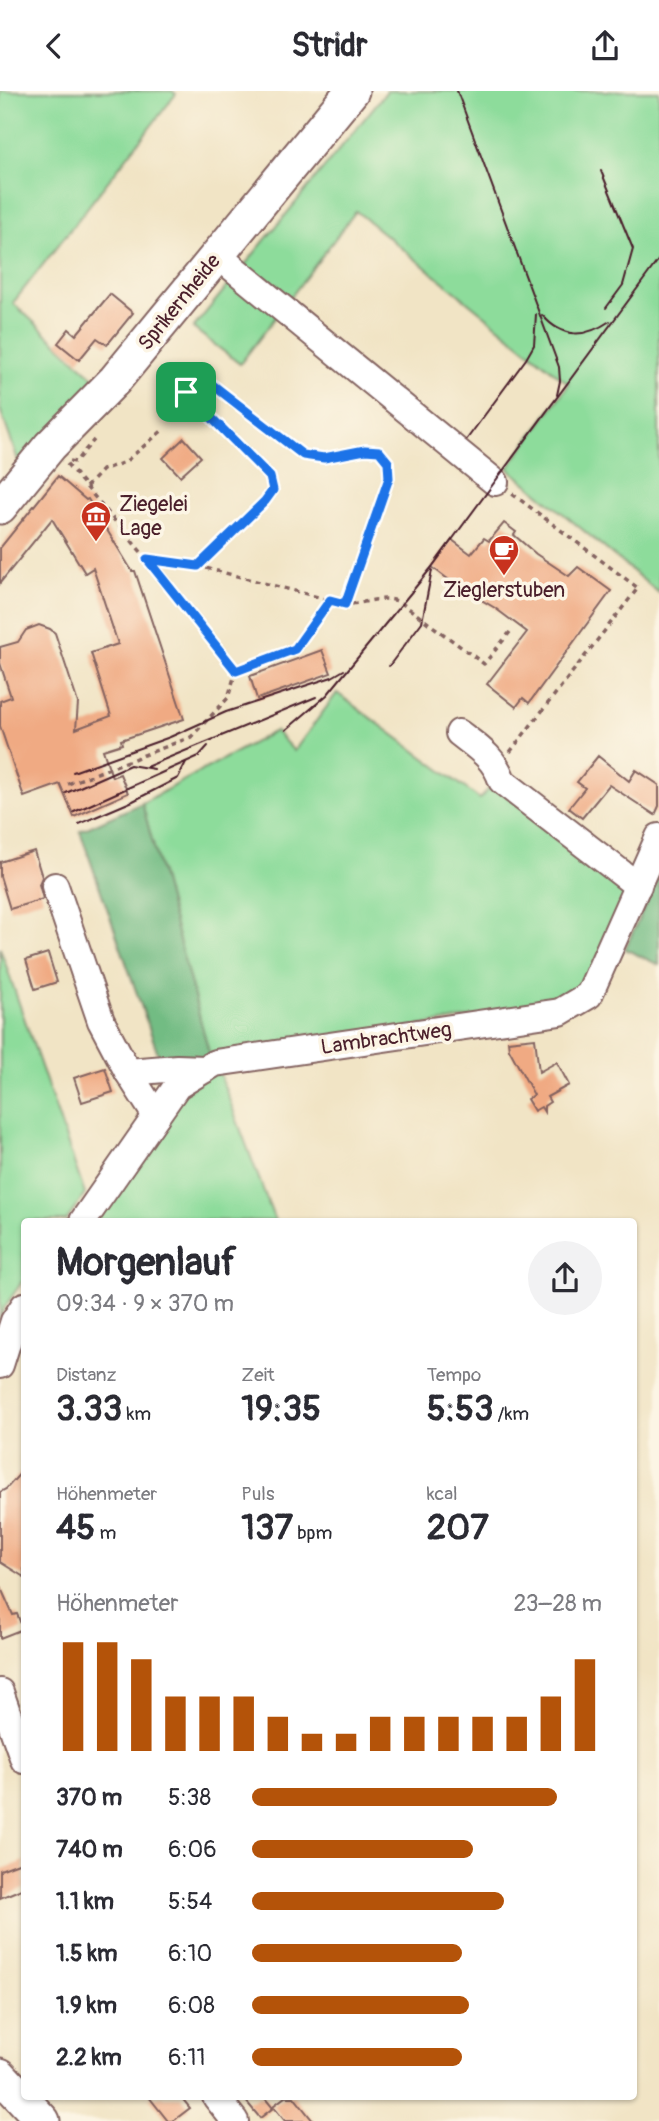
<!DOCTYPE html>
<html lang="de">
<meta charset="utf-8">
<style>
body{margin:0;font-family:Pangolin,sans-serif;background:#f2f2f3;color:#2b2b33;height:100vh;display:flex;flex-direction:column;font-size:26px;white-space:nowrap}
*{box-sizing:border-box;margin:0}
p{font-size:23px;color:#7c7c81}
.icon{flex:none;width:38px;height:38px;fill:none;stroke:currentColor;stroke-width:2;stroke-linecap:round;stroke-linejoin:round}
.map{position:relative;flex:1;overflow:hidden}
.details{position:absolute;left:21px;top:1127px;width:616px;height:882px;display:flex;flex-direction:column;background:#fff;border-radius:7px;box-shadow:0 2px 5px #0004}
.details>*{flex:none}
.pin{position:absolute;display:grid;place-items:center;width:60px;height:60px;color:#fff;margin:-30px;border-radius:14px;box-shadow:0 4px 10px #0006}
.round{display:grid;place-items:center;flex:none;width:74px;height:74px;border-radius:37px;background:#f2f2f3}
.summary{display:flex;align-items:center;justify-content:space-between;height:119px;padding:0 35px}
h1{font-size:38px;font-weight:700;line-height:52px}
.figures{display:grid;grid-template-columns:repeat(3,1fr);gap:10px;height:119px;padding:7px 35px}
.figures div{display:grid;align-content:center}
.figures b{font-size:35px;font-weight:700}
.figures small{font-size:19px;font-weight:400}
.figures p{font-size:19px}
.chart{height:196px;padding:14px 35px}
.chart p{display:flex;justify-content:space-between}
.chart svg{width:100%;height:126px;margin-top:7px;stroke:#b45309;stroke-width:6}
ul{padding:0 35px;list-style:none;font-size:23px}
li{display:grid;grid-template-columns:112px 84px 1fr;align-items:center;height:52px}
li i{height:18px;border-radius:9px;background:#b45309}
header{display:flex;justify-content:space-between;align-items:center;height:91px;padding:0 35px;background:#fff;font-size:32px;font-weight:700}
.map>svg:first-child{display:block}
.green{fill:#8ddc9b;stroke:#6c7e63;stroke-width:2}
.forest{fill:#72bc83;stroke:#5e6e57;stroke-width:2}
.building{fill:#f0aa83}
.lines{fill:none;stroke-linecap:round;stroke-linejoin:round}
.minor-casing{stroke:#846461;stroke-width:30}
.major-casing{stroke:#846461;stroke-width:37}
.path{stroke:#846461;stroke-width:3.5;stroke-dasharray:5 5;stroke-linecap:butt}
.minor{stroke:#fff;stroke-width:26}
.major{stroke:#fff;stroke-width:33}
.tram{stroke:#4a1f2b;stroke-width:2}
.route-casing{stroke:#fff;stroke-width:14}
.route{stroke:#1a73e8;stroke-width:9}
.labels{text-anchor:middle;stroke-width:7;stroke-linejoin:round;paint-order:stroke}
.street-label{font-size:21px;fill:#4a1f2b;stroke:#fcf5e5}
.poi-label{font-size:21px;fill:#4a1f2b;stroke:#fcf5e5;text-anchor:start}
</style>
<header><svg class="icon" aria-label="back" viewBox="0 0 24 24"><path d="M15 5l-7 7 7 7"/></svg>Stridr<svg class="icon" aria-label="share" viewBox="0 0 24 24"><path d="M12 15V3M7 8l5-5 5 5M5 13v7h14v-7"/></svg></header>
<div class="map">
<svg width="659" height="2030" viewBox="0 0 659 2030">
<rect width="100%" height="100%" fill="#fcf5e5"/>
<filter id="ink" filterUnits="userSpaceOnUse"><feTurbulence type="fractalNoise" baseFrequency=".0143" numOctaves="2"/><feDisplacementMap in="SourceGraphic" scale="14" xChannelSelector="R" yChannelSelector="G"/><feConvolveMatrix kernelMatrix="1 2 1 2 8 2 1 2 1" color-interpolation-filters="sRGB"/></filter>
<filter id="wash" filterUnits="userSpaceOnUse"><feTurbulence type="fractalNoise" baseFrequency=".00686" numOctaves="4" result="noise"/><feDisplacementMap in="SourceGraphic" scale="28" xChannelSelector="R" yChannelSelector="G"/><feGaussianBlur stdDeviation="1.57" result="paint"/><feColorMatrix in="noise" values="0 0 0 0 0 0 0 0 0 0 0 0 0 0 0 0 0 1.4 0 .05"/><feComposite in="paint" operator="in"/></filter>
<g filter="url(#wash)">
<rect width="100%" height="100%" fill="#f1e4c5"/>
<g class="green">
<path d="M0 0H172L176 3 13 212 98 290 20 375 0 318Z"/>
<path d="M387 0H659V502L508 377 569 293 356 120 240 273 193 237Z"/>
<path d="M337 602 480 708 496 689 631 797 585 899 560 912 211 969 142 712 275 640 294 660Z"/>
<path d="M0 857 85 1103 66 1130H24V1188L4 1217 0 1229Z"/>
<path d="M217 976 275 1130H88L169 1014Z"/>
</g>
<g class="forest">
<path d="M142 712 211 969 170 997 80 740Z"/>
<path d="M659 784V874L625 858Z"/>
</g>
<g id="blocks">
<g class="building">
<path d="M110 203 133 222 107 254 97 247 79 269 58 252 69 238 76 244Z"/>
<path d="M184 347 201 366 180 385 163 367Z"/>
<path d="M58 385 86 409 88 408 132 480H135L184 628 121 649 122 653 103 659 112 686 120 683 128 702 74 726 60 693 24 706 0 635V610L11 606 0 572V556L18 551 26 539 39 534 50 538 55 542 78 612 76 638 111 625 91 562 118 553 93 477 85 482 52 428 0 492V457Z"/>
<path d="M504 432 516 441 514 444 536 463 569 485 578 476 611 500 529 612 523 607 516 616 487 593 527 541 495 517 471 503 465 501 432 476 452 449 471 463 484 447 489 450Z"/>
<path d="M322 559 331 582 257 608 250 585Z"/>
<path d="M598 665 629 690 636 679 659 694V715L655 724 609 694 582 727 569 717 585 697 577 691Z"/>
<path d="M34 760 42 786 39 793 43 808 10 818 0 785V771Z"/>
<path d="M48 862 57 891 35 898 26 869Z"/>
<path d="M535 947 539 981 557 971 569 994 547 1006 550 1011 544 1015V1021L541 1016 534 1020 527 1008 534 1004 509 958 508 950Z"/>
<path d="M105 977 113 1001 82 1011 74 987Z"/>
<path d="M24 1378V1486L0 1471V1401L6 1398Z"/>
<path d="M0 1495 13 1524 17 1523 23 1538 0 1547Z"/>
<path d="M24 1770V1797L0 1807V1779Z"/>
<path d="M149 2006H181L190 2017 173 2030H168Z"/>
<path d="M260 2006H264L273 2017 260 2027 246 2010Z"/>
<path d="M285 2006H294L313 2030H285L273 2015Z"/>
</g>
</g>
</g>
<g filter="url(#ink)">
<use href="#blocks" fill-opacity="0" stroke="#846461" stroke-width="2"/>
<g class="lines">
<g class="minor-casing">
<g id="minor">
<path d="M217 164 495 391"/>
<path d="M459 642C477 656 495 667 502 690L638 795"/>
<path d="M55 795 101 930 128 981 156 1025"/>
<path d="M128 981 177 977 205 978"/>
<path d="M83 1130 177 995 215 972 560 921 589 904 659 746"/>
<path d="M0 1274 14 1230 24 1215"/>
<path d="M0 1601 24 1669"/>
<path d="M216 2006 235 2030"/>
</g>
</g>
<g class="major-casing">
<g id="major">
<path d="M0 416 50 355 115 289 352 0"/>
<path d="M0 1984 43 2030"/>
</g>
</g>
<g class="path">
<path d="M70 370 75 371 94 349"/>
<path d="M67 373 147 468 236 580 295 558 330 509"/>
<path d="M86 396 102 379 125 371 163 339"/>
<path d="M147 468 198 475 345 513C364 514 381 503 400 511L484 573 510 541"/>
<path d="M198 475 265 410 273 399 270 386 186 301C187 291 190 286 200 283L303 364 324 367 365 359 379 360 388 371 389 387 345 513"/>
<path d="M510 661 638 497 511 402"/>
<path d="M68 693 191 646 228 607 236 580"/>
</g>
<use href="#minor" class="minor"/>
<use href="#major" class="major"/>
<g class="tram">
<path d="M457 0 559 276 560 290 557 304"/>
<path d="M601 80 633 158 623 194 606 217"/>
<path d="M542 224C563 248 585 247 610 230"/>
<path d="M467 348 526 268 534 254 536 223"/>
<path d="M389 575 422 531 432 479"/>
<path d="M286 639 327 604 432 476 659 168"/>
<path d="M146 676 316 606"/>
<path d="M73 681 170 646 226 621 332 586 344 579"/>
<path d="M66 702 130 674 154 678"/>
<path d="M74 721 199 665 208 655"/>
<path d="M79 733 133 710 178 687 186 671"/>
</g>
</g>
</g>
<g class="lines" filter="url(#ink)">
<g class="route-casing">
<path id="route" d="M200 284 303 364 324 367 365 359 379 360 388 371 389 387 345 513 330 509 295 558 236 580 147 468 198 475 265 410 273 399 270 386 186 301C187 291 190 286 200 284Z"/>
</g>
<use href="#route" class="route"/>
</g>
<defs>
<g id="museum-pin" transform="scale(1.575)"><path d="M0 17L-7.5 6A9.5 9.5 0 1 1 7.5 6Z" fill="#c8321e" stroke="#fcf5e5"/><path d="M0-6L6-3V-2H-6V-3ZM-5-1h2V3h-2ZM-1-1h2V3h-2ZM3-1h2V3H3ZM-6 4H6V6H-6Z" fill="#fff"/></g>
<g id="cafe-pin" transform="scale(1.575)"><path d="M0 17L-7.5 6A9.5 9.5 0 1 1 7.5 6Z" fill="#c8321e" stroke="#fcf5e5"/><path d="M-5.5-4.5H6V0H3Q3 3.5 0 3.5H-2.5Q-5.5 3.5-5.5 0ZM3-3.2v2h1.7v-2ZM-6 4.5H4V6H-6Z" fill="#fff"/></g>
</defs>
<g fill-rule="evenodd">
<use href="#museum-pin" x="96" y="425"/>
<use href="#cafe-pin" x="504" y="459"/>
</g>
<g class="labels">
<g class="street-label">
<text transform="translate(179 211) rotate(-51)" y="7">Sprikernheide</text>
<text transform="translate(386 947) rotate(-8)" y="7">Lambrachtweg</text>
</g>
<g class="poi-label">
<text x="119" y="420">Ziegelei<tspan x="119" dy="24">Lage</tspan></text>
<text x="504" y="506" text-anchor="middle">Zieglerstuben</text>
</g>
</g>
</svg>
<div class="pin" style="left:186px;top:301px;background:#1e9e55"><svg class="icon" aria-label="arrive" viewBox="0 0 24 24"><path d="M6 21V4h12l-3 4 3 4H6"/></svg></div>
<section class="details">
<div class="summary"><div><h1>Morgenlauf</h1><p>09:34 · 9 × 370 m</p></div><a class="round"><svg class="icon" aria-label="share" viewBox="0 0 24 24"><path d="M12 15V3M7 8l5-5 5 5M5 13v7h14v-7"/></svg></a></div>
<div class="figures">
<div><p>Distanz</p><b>3.33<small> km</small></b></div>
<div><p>Zeit</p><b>19:35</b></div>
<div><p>Tempo</p><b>5:53<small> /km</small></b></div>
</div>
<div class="figures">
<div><p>Höhenmeter</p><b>45<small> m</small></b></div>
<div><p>Puls</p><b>137<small> bpm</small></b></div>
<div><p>kcal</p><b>207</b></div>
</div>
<div class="chart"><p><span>Höhenmeter</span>23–28 m</p>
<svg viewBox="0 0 160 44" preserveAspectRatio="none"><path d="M5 44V6M15 44V6M25 44V12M35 44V25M45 44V25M55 44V25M65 44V32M75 44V38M85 44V38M95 44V32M105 44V32M115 44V32M125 44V32M135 44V32M145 44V25M155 44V12"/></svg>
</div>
<ul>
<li><b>370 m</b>5:38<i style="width:87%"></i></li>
<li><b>740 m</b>6:06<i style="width:63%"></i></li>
<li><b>1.1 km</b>5:54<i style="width:72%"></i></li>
<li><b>1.5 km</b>6:10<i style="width:60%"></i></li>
<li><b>1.9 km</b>6:08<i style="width:62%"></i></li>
<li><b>2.2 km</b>6:11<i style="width:60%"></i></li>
</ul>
</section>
</div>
